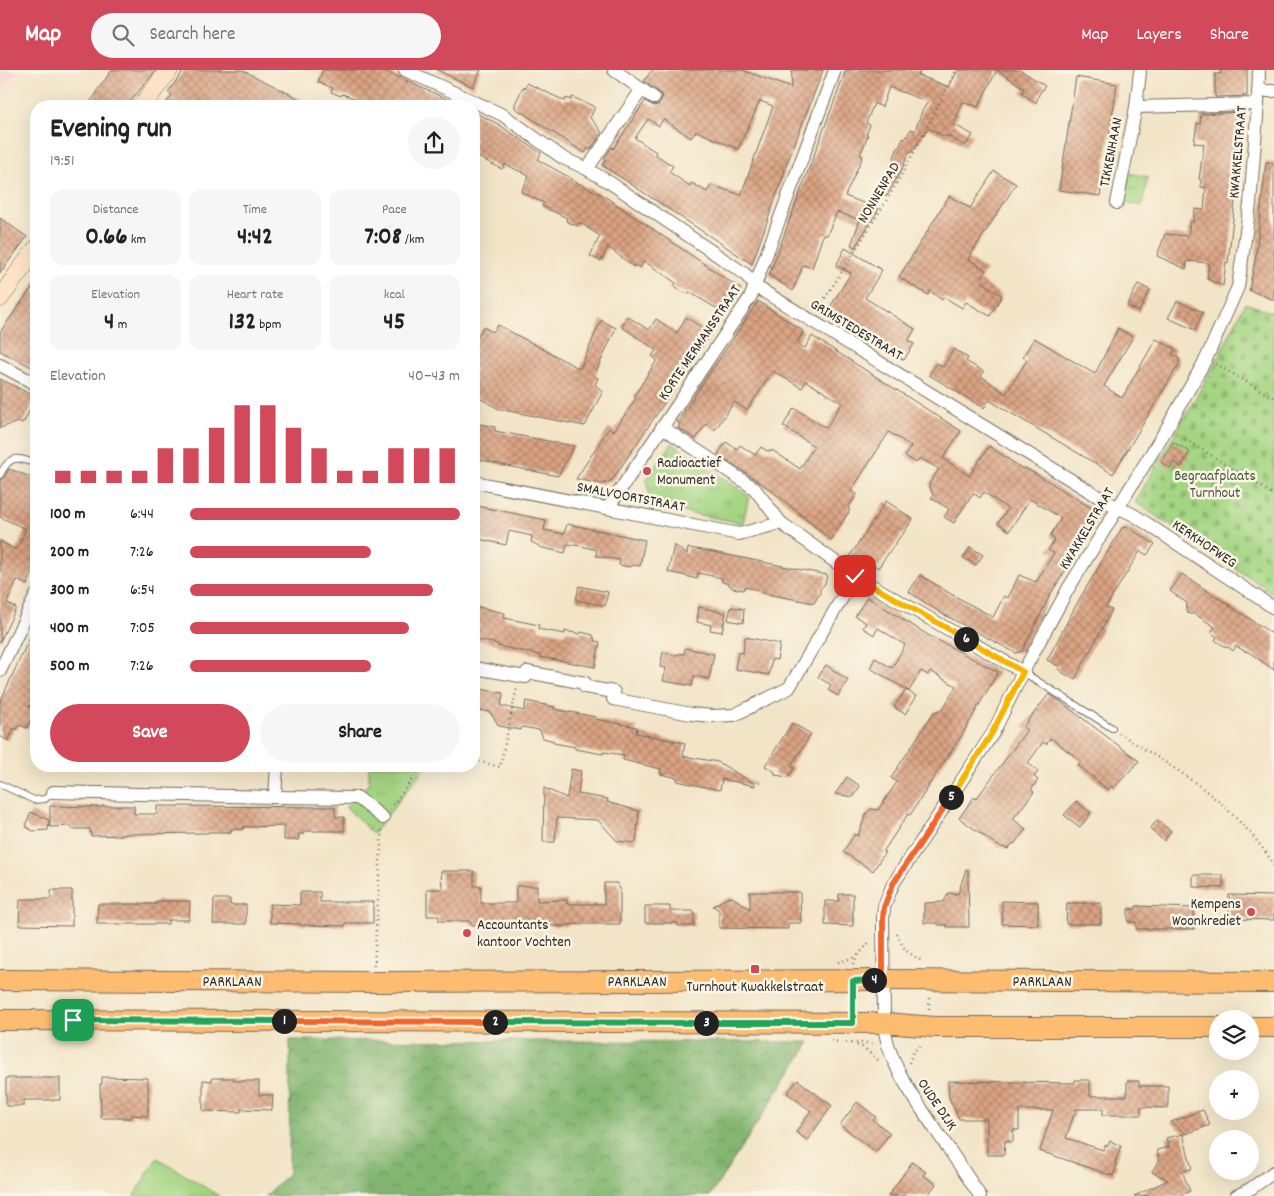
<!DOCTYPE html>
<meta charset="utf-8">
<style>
body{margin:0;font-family:Dekko,sans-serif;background:#f6f6f6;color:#222;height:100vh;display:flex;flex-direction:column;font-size:19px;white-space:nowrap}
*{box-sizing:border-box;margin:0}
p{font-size:16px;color:#767676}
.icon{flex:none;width:28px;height:28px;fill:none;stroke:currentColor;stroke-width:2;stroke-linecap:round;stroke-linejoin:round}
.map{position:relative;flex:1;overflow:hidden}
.panel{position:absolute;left:30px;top:30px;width:450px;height:672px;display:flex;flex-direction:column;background:#fff;border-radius:20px;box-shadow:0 5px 20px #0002}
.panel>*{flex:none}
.tools{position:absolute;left:1209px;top:940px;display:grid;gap:10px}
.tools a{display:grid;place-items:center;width:50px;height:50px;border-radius:50%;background:#fff;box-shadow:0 5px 20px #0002;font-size:25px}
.pin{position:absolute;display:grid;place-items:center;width:42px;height:42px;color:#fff;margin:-21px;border-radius:10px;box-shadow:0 2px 8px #0006}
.km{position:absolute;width:25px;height:25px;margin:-12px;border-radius:50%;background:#222;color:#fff;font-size:14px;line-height:25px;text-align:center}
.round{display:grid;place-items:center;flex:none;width:52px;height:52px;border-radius:26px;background:#f6f6f6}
.summary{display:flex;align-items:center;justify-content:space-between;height:85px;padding:0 20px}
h1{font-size:28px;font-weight:800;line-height:38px}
.metrics{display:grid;grid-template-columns:repeat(3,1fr);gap:8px;height:85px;padding:5px 20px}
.metrics div{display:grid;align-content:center;border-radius:12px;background:#f6f6f6;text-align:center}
.metrics b{font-size:25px;font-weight:800}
.metrics small{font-size:14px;font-weight:400}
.metrics p{font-size:14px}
.chart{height:140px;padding:10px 20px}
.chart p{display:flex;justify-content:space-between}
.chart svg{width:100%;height:90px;margin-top:5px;stroke:#d1495b;stroke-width:6}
.primary-button{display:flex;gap:10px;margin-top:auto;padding:10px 20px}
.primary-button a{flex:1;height:58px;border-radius:30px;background:#d1495b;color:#fff;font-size:20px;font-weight:800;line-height:58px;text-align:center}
.primary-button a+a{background:#f6f6f6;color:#222}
ul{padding:0 20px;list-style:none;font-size:16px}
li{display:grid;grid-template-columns:80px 60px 1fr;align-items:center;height:38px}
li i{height:12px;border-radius:6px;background:#d1495b}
header{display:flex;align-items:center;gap:30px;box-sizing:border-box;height:70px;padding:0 25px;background:#d1495b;color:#fff}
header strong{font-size:24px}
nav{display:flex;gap:28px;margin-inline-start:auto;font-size:18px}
.search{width:350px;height:45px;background:#f6f6f6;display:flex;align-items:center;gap:12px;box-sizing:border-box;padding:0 18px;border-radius:28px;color:#767676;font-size:19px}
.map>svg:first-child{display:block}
.built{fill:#f7cfd0}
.green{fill:#a4d583;stroke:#688057}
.forest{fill:url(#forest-crowns);stroke:#57704e}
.cemetery{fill:url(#cemetery-stones);stroke:#688057}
.park{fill:url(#park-tufts);stroke:#688057}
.building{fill:url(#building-cross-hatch);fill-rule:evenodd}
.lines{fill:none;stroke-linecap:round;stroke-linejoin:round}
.lane-casing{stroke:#716c62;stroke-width:8}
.street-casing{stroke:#716c62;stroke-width:14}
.secondary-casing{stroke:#716c62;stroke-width:19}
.primary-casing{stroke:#716c62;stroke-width:22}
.path{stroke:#716c62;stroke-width:2.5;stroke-dasharray:1 4;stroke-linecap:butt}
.lane{stroke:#fff;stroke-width:6}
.street{stroke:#fff;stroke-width:12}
.secondary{stroke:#fee4c6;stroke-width:18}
.primary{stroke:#fdbc70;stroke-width:20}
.split-1-casing{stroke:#fff;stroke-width:10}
.split-2-casing{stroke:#fff;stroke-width:10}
.split-3-casing{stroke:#fff;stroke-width:10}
.split-4-casing{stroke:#fff;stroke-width:10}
.split-5-casing{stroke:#fff;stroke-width:10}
.split-6-casing{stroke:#fff;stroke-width:10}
.split-7-casing{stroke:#fff;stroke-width:10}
.split-1{stroke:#22a559;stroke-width:6}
.split-2{stroke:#f0652b;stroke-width:6}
.split-3{stroke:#22a559;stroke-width:6}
.split-4{stroke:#22a559;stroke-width:6}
.split-5{stroke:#f0652b;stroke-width:6}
.split-6{stroke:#f5b400;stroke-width:6}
.split-7{stroke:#f5b400;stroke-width:6}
.poi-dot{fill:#d1495b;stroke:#fcf5e5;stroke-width:2}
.labels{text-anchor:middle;stroke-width:5;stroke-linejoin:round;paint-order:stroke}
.street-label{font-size:15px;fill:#2b2b2b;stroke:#fcf5e5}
.poi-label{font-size:15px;fill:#2b2b2b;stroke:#fcf5e5;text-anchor:start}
.park-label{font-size:15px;fill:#495641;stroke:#fcf5e5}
</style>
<header>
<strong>Map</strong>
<div class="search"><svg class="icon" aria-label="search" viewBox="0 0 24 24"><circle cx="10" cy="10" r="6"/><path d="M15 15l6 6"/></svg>Search here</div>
<nav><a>Map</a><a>Layers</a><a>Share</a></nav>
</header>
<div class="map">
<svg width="1274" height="1126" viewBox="0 0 1274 1126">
<defs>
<pattern id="forest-crowns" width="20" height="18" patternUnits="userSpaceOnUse" patternTransform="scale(1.25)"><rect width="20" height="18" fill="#83b671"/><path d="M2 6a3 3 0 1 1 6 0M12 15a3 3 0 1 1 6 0" fill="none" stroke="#6b945d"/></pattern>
<pattern id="cemetery-stones" width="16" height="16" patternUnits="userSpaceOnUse" patternTransform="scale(1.25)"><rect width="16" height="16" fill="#a4d583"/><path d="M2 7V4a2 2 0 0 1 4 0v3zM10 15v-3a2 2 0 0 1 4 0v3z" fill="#8db771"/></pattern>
<pattern id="park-tufts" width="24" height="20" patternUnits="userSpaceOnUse" patternTransform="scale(1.25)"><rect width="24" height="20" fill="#a4d583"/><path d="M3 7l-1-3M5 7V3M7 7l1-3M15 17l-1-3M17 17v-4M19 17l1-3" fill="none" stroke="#8db771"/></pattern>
<pattern id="building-cross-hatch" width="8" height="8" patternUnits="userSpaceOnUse" patternTransform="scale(1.25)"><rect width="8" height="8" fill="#dba382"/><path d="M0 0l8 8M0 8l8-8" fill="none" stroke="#b2856b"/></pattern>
</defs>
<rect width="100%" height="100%" fill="#fcf5e5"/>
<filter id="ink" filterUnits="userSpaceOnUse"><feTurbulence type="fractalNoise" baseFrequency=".02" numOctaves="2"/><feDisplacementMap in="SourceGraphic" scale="10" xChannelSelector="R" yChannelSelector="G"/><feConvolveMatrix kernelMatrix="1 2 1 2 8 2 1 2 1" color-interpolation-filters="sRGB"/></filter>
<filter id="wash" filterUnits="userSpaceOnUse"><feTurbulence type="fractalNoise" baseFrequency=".0096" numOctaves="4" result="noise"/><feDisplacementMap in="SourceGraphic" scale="20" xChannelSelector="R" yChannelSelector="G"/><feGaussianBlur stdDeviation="1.12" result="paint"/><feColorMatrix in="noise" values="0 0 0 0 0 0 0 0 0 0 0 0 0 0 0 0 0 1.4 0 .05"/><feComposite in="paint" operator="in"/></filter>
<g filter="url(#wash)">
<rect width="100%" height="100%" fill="#f2e4c7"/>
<path class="built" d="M0 0H18L0 24Z"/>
<path class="green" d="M157 1088 219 1126H134Z"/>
<path class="forest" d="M290 970 810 972 710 1126H266L289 1102Z"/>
<path class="cemetery" d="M1245 233 1274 243V524L1135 432 1216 293Z"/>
<g class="park">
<path d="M1129 103 1148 107 1142 136 1123 132Z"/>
<path d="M672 373 749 426 743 453 650 436 647 409Z"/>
<path d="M369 696H426L373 764 346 737 369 713Z"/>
</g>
<g id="blocks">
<g class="building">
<path d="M112 0H156L127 36H87L97 23 96 22Z"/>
<path d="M184 0H242L314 36H164L172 25 168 22Z"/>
<path d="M323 0H382L462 36H371L348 26 342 24 341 26 331 22 333 18 318 12Z"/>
<path d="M437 0H481L473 17Z"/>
<path d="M652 0H742L791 18 792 0H823L784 101H785L752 194 602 95 606 90 604 89 612 77 613 79 645 31 654 36 658 35 661 32 662 28 661 24 644 11ZM760 31 773 36 741 125 711 115 707 122 692 113 690 116 669 102 673 96 655 84 656 82 635 68 648 49 659 56 663 49 691 68 696 61 738 79Z"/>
<path d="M846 0H921L918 5 949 17 958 0H1020L1045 16 1039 24 1036 33 1022 23 1024 18 997 0 978 37 970 34V35L963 32 953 54 973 65 965 76 947 65 946 67 928 58 912 82H909L903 97 887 126 881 123 898 77 899 78 903 68 905 69 911 59 915 61 922 41 928 32 889 17 882 37 874 33 866 53 870 55 866 65H868L860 85 863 86 845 126 879 139 855 177 851 175 860 150 837 142 827 165H823L812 198 803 195 793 221 769 205Z"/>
<path d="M1220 0H1247V26L1215 27V4H1221Z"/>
<path d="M1076 7 1117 14 1100 126 1059 120Z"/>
<path d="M527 13 565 31 566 28 571 30 572 27 595 37 590 48 598 57 602 63 590 80 588 78 585 83 515 38V34L523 17 524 18Z"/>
<path d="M474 42 498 54 541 83 538 90 571 108 570 109 604 126 741 219 729 237 725 235 721 241 689 222 687 224 674 217 676 213 644 191 640 198 635 195 634 197 608 177 601 191 590 186 600 166 579 152 577 156 566 151 567 148 542 136 544 133 521 122 529 106 505 94 502 99 474 85Z"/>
<path d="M1245 42 1228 193 1226 192 1223 216 1207 209 1209 193 1187 191 1186 199 1157 186 1165 164 1188 166 1190 152H1193L1195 139 1204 140 1206 118 1201 117V110L1199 109 1204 74 1194 73 1197 53 1200 54 1201 44Z"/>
<path d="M1266 92 1274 93V230L1249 220 1256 186Z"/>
<path d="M994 101 1016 114 968 189 986 200 980 210 1002 226 990 246 966 232 962 238 944 227 942 230 930 221 928 225 899 207 949 126 970 138Z"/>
<path d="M0 148 27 167 0 203Z"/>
<path d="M845 178 882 200 865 228 915 259 908 271 914 274 904 290 827 242 851 203 836 196Z"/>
<path d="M36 212V299L0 281V262Z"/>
<path d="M1138 214 1150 220 1139 242 1127 236Z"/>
<path d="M758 231 803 261 797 274 805 278 812 266 961 361 943 388 969 406 989 376 1023 399 1025 398 1043 408 1101 444 1050 525 1022 581 1016 583 941 543 909 522 920 505 951 524 993 547 1004 526 1008 528 1019 505 1036 512 1054 483 1048 480 1055 470 1050 466 1061 448 1030 429 1009 461 998 453 1008 439 984 422 980 428 973 423 954 453 944 447 949 439 931 428 933 425 929 414 939 399 920 388 916 393 905 386 911 376 889 362 851 421 857 424 848 438 850 440 831 470 771 420 718 384 726 372 737 379 740 375 755 385 761 377 767 381 768 380 771 382 772 380 800 399 814 376 783 356 794 338 826 358 842 333 806 311 802 318 773 301 747 340 734 332 715 360 706 354 696 369 678 358 680 354 677 352Z"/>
<path d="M1177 231 1203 242 1195 260 1168 248Z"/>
<path d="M627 246 649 260 656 249 677 263 686 247 711 264 612 410 602 414 576 409 609 358 614 361 636 328 634 326 657 290 652 286 656 280 622 257Z"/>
<path d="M601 250 616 258 594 306 598 308 595 315 603 321 585 356 499 339 474 325V274L483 257 493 262 498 255 580 299Z"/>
<path d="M1118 258 1133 267 1104 316 1122 328 1156 269 1175 279 1172 284 1179 288V294L1113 404 989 330 984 338 929 305 937 293 943 297 954 279 968 288 966 291 984 302 981 306 1006 324 1027 290 1023 287 1034 268 1095 304Z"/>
<path d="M0 309 36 327 24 352 23 351 22 353 18 352 0 358Z"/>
<path d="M474 353 495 357V361L574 376 558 406 502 395 474 388Z"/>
<path d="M1173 372 1190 382 1181 397 1174 392 1170 398 1161 392Z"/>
<path d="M9 399 36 409V495L27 515 17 510 7 533 16 538 0 572V471L16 480 26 459 0 447V410L4 408Z"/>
<path d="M886 431 913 449 903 464H902L878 498 864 488 861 493 850 486Z"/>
<path d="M477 436 546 450 544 460 564 464 567 454 645 470 640 496 633 495 630 497 619 495 620 490 596 486 597 480 581 476 567 474 565 483 539 477V476L531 472 532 466 509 461 506 475 474 468V449Z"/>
<path d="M1127 457 1155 474 1147 485 1140 481 1106 537 1112 540 1075 609 1063 603 1058 599 1060 597 1047 590 1080 528 1122 458Z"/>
<path d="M674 475 687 484 688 478 703 480 827 505 825 514 820 519V523L814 533 762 523 763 521 745 517 743 520 732 518 729 514 722 512V508L698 503 697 509 682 505 668 502Z"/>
<path d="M970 477 983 485 976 495 963 488Z"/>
<path d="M1182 504 1274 565V600L1247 581 1246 582 1236 576 1233 581 1228 577 1227 578 1215 570 1217 567 1211 562 1215 557 1195 544H1189L1186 541 1187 533 1170 521Z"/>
<path d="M579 516 608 522 605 536 576 530Z"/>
<path d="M867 527 928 565 998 602 962 665 928 716H929L910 745 908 744 883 782H885L873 801 843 782 855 764 858 766 866 744 871 739 878 740 897 712 891 708 934 642 943 639 956 616 930 601 928 605 921 601 909 621 870 598 875 588 892 598 905 575 878 558 874 565 863 558 866 553 855 546Z"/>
<path d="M478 537 505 543 504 548 539 555 538 559 565 564V561L580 564 581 562 593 565 595 571 600 572 595 597 540 587V585L498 576V574L474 569V539H477Z"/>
<path d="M699 537 726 543 722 562 710 560 711 555 697 552Z"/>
<path d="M731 537 744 539 743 553 728 550Z"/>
<path d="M36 554V621L29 637 36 640 27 658 19 655 17 660 14 658 8 671 0 666V632Z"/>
<path d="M745 567 780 574 777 590 772 589 769 605 735 599 738 582 743 583Z"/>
<path d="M685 578 714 584 709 609 694 606 692 616 663 611 666 598 660 597 663 582 676 585 678 584H684Z"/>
<path d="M826 595 848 610 838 626 828 620 831 615 818 607Z"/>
<path d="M474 618 503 623 501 636 524 641 526 631 540 634 555 637 554 639 596 647 595 649 637 657 636 663 685 673 683 686 718 692 755 714V716L722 709 720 720 677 711 678 708 660 704 661 699 623 690 624 685 603 682V684L575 679V677L554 673V671L543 668 540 660 522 657 521 660 499 656 490 642 474 639Z"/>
<path d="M906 620 916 626 905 644 894 637Z"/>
<path d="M1049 624 1061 632 1139 691 1114 718 1111 716 1108 720 1078 695 1081 691 1051 668 1046 674 1043 672 1028 693 1038 701 1034 707 1038 710 1031 720 1034 722 1013 749 1026 759 1014 774 1013 773 1008 779 998 776 959 748 974 727 976 729 1027 660 1023 657Z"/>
<path d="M792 653 811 664 791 696 794 698 788 707 775 705V702L765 696Z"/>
<path d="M571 699 581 701 578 724 608 729 607 732 639 741 636 773 617 771 598 750 557 748 555 772H543L544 718 567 728Z"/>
<path d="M847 707 860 716 853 727 835 724Z"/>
<path d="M1076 731 1091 743 1080 757 1064 745Z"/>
<path d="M50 736 102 737V736H134V744H157V736L335 737V747H344V761H304V764H299L298 770H284V756L243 757V759H231V762H208V763L125 764V765L91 766 90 759H72L71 756 50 757Z"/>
<path d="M31 742 49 750 48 760 33 761 26 757V753Z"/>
<path d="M1157 750 1171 761 1164 771 1150 759Z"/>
<path d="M966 799 968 800 969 857H947V855H938V853H924V833L944 832 948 823 958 824Z"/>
<path d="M441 801H474V816H481V833H516V816H537V831L567 830V834H604V813H618V818H620V854H580L567 855V856H550V851H525V856H496V854L472 855 469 851H439V846H427V819H442Z"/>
<path d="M1193 805H1223V818L1193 817Z"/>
<path d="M51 820H72V856L19 855 20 829H51Z"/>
<path d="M300 822H320V832H373V853H345V856L300 855V854L270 853V834L300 835Z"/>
<path d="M750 822H800L801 853H788V859L719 858V840L713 836 727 828 732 827 750 839Z"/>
<path d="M839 824H853V856L825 855V831H839Z"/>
<path d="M1229 825 1274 826V850L1232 849V847H1229Z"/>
<path d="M214 829H230V835H246V854H213Z"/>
<path d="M156 831H190L189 850H168V854H97L98 834H156Z"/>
<path d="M1002 831 1038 832V855L1002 854Z"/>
<path d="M1067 833H1101V854H1066Z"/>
<path d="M645 836H670V841H694V856H678V853H645Z"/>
<path d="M1136 836 1194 838V859H1136V852H1128V839H1136Z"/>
<path d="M102 1007 148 1008V1046L132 1045V1048H101L100 1014H102Z"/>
<path d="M6 1008H60V1030H24V1036H6Z"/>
<path d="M212 1008H234V1011H259V1025H273L272 1040 241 1039V1042L203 1041V1010L212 1011Z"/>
<path d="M798 1010 832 1036 807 1070 796 1062 811 1041 787 1023Z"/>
<path d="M1075 1010H1090V1026H1127V1011H1139V1016H1168V1038L1141 1037V1045H1103V1039H1076V1044H1074L1066 1068 1103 1080 1105 1075 1108 1076 1110 1071 1121 1076 1115 1092 1117 1095 1113 1106 1040 1081 1053 1040H1019V1060H1013V1072L1005 1071 1004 1085H987V1049H959L949 1028 948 1011 1075 1013Z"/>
<path d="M857 1032 876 1047 873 1050 890 1063 876 1082 840 1055Z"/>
<path d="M1203 1040 1210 1055 1186 1064 1171 1052Z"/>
<path d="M1183 1064 1192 1099 1182 1101 1190 1121 1179 1126H1134L1168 1110 1152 1102 1159 1089 1157 1080 1169 1077 1166 1068Z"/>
<path d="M912 1092 926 1102 923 1105 936 1114 927 1126H888Z"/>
</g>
</g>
</g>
<g filter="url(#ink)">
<use href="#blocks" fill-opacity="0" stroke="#716c62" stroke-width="1"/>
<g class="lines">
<g class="lane-casing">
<g id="lane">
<path d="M0 405C10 384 17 387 36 394"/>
<path d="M1023 602 1112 658"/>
<path d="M0 714 34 730 45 729 53 722"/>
</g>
</g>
<g class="street-casing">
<g id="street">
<path d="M405 0 503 45 563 88 587 99 612 114 745 204 755 216 1107 432 1134 445 1274 538"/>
<path d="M614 0 654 28"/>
<path d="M1258 21H1274"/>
<path d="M1136 37 1140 2"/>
<path d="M587 99 642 19"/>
<path d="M1117 133 1136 37 1258 34"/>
<path d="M0 295 36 314"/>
<path d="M662 357 754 418 781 453 855 506 1023 602"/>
<path d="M474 412 739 464 781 453"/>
<path d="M608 438 751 226 835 0"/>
<path d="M474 598 526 607 527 602 585 613V617L614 622 613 629 691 644 712 646 734 645 789 618 855 506"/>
<path d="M0 601 36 525"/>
<path d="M53 722 275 727 358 728 383 748"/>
<path d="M275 727 277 696"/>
<path d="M980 1126C965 1103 949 1079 933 1056 912 1024 887 992 884 953L883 848 884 837 893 814 993 663 1023 602 1068 519 1167 358 1206 289 1238 217 1250 134 1258 34 1259 0"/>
<path d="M1236 1126 1250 1119 1274 1102"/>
</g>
</g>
<g class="secondary-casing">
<g id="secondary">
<path d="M142 36 169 0"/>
<path d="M0 228 36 179"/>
</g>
</g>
<g class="primary-casing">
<g id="primary">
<path d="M0 910 373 912 883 910 1274 912"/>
<path d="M0 950 884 953 935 957H1218"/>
<path d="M1250 957H1274"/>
</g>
</g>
<g class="path">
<path d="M817 241 893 120 926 60 956 0"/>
<path d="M1216 294 1274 328"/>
<path d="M1177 364 1274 425"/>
<path d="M1119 663C1147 681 1176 698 1202 718 1229 739 1254 764 1273 793L1274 796"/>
<path d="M474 690 500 697 517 617"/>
<path d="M390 739 422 696"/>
<path d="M897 864 905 880 923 892"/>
<path d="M838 892 856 887"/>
<path d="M853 894C856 885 865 879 870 871"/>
<path d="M374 896 382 759"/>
<path d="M929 928V940"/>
<path d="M831 971 853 973H876"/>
<path d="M857 975 864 978 878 990"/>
<path d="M909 993 913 982 922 974"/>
</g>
<use href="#lane" class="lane"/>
<use href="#street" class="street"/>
<use href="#secondary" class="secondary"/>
<use href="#primary" class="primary"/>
</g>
</g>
<g class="lines" filter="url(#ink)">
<g class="split-1-casing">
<path id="split-1" d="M73 950 284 951"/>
</g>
<g class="split-2-casing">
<path id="split-2" d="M284 951 495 952"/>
</g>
<g class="split-3-casing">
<path id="split-3" d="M495 952 706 953"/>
</g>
<g class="split-4-casing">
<path id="split-4" d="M706 953H853V911L874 910"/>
</g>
<g class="split-5-casing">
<path id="split-5" d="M874 910H883V848L884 837 893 814 951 727"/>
</g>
<g class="split-6-casing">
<path id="split-6" d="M951 727 992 663 1023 602 966 569"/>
</g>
<g class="split-7-casing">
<path id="split-7" d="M855 506 966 569"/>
</g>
<use href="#split-1" class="split-1"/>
<use href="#split-2" class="split-2"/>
<use href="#split-3" class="split-3"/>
<use href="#split-4" class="split-4"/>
<use href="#split-5" class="split-5"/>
<use href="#split-6" class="split-6"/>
<use href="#split-7" class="split-7"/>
</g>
<g class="poi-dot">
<circle cx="647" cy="401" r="5"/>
<circle cx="1251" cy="842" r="5"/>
<circle cx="467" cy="863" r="5"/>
<rect x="750" y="894" width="10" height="10" rx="2.5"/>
</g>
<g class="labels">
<g class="street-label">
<text transform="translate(1110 82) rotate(-79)" y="5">TIKKENHAAN</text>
<text transform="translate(1237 82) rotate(-85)" y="5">KWAKKELSTRAAT</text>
<text transform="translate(878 122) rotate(-59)" y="5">NONNENPAD</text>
<text transform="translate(857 259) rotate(31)" y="5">GRIMSTEDESTRAAT</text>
<text transform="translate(699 272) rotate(-56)" y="5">KORTE MERMANSSTRAAT</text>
<text transform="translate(631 426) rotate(11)" y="5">SMALVOORTSTRAAT</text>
<text transform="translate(1086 458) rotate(-59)" y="5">KWAKKELSTRAAT</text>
<text transform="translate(1205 473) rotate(34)" y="5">KERKHOFWEG</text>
<text x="232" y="916">PARKLAAN</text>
<text x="637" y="916">PARKLAAN</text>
<text x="1042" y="916">PARKLAAN</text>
<text transform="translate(938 1034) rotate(56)" y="5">OUDE DIJK</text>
</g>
<g class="poi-label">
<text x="657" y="397">Radioactief<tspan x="657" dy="17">Monument</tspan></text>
<text x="1241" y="838" text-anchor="end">Kempens<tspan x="1241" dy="17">Woonkrediet</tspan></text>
<text x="477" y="859">Accountants<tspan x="477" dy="17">kantoor Vochten</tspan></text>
<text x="755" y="921" text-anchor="middle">Turnhout Kwakkelstraat</text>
</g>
<g class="park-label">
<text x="1215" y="410">Begraafplaats<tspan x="1215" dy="17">Turnhout</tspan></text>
</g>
</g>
</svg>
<div class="tools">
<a><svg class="icon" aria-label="layers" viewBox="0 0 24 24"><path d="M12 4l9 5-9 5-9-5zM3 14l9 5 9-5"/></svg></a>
<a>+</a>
<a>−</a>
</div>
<div class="pin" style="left:73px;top:950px;background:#1e9e55"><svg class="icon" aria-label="arrive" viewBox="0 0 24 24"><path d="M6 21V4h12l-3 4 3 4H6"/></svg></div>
<div class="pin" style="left:855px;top:506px;background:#d93025"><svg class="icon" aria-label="check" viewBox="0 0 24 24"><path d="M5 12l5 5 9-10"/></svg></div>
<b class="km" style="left:284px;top:951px">1</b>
<b class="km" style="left:495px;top:952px">2</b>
<b class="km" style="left:706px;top:953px">3</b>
<b class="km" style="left:874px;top:910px">4</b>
<b class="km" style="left:951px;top:727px">5</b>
<b class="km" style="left:966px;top:569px">6</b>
<section class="panel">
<div class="summary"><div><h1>Evening run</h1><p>19:51</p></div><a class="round"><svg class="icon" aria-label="share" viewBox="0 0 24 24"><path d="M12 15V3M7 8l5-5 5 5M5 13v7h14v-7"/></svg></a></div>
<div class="metrics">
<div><p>Distance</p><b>0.66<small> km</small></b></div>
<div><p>Time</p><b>4:42</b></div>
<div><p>Pace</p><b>7:08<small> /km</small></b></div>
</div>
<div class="metrics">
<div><p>Elevation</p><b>4<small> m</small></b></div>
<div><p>Heart rate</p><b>132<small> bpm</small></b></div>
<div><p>kcal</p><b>45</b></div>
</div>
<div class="chart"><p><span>Elevation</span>40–43 m</p>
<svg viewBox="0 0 160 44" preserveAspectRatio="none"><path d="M5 44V38M15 44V38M25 44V38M35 44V38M45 44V27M55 44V27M65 44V17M75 44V6M85 44V6M95 44V17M105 44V27M115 44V38M125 44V38M135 44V27M145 44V27M155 44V27"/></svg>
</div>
<ul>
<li><b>100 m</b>6:44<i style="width:100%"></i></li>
<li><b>200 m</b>7:26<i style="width:67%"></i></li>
<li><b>300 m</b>6:54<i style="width:90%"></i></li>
<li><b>400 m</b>7:05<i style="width:81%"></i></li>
<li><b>500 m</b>7:26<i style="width:67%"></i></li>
</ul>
<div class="primary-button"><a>Save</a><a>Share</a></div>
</section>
</div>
